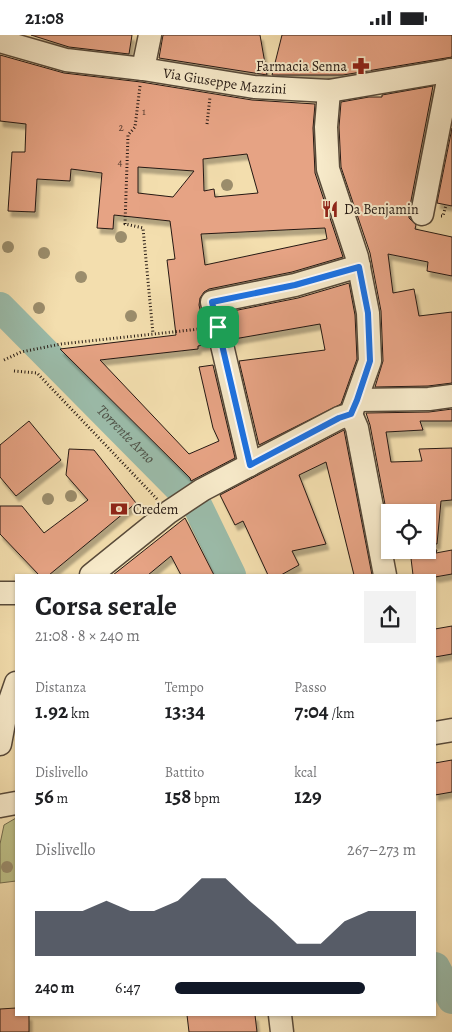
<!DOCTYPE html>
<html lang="it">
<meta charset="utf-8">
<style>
body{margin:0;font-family:Alegreya,serif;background:#f2f2f2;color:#202124;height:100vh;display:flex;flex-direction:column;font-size:19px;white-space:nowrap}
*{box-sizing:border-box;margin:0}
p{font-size:16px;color:#757577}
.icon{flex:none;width:28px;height:28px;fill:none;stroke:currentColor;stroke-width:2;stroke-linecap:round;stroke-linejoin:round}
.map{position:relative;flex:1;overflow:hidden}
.panel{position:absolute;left:15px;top:539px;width:421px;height:442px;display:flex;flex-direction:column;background:#fff;border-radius:0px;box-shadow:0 1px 4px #0004}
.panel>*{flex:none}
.fabs{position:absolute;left:381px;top:469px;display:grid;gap:10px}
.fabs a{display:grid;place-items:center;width:55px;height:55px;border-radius:0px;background:#fff;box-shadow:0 1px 4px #0004;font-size:25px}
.pin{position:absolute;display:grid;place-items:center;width:42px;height:42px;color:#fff;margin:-21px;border-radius:10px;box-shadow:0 2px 8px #0006}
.round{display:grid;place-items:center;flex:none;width:52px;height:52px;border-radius:0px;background:#f2f2f2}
.summary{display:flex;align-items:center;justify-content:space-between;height:85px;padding:0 20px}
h1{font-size:28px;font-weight:600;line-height:38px}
.figures{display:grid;grid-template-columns:repeat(3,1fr);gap:8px;height:85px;padding:5px 20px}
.figures div{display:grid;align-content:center}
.figures b{font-size:21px;font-weight:600}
.figures small{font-size:14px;font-weight:400}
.figures p{font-size:14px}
.chart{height:140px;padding:10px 20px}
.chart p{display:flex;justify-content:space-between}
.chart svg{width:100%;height:90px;margin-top:5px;fill:#111827;opacity:.7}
ul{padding:0 20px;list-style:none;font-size:16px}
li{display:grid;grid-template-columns:80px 60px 1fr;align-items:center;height:38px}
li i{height:12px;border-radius:6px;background:#111827}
.status{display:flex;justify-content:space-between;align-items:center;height:35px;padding:0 25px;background:#fff;direction:ltr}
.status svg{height:14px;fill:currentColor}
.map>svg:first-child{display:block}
.green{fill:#bec088;stroke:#726c4e}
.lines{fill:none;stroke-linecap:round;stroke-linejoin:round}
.river{stroke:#9bbcaa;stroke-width:30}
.building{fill:#e6a384;stroke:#251913;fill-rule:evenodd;filter:url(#shadow)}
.minor-casing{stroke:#584a3a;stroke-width:25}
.path{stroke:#251913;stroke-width:3;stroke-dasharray:1 2.5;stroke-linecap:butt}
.minor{stroke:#f7eaca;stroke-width:22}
.tree{fill:#9b8d6c}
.route-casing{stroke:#fff;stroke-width:10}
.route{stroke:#1a73e8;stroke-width:6}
.labels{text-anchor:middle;stroke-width:4;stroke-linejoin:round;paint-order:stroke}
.number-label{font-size:11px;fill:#553c2f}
.poi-label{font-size:14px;fill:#251913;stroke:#f7eaca;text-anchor:start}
.street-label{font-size:14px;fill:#251913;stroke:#f7eaca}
.water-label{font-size:15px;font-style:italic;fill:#4e5248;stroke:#f7eaca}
</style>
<div class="status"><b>21:08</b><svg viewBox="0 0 49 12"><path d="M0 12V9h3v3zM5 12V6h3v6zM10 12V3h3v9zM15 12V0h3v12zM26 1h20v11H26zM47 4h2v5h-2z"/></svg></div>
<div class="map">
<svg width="452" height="997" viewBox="0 0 452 997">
<defs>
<filter id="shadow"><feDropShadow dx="3" dy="5.5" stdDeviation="1" flood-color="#0004"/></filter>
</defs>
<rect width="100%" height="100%" fill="#f3deae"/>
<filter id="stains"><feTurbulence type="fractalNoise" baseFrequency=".004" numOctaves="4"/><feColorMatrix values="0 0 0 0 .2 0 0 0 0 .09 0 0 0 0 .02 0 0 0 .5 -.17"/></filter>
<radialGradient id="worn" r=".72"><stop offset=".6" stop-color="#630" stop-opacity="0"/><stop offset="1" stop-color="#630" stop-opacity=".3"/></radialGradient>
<path class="green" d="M16 783V846L0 848V809L4 790Z"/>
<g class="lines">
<g class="river">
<path id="s1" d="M0 272 198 472 231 540"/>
<path d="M435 932 452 964"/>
</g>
</g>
<g class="building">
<path d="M31 0H132L129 19 69 12Z"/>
<path d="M163 0H260L267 40 159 23Z"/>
<path d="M282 0H452V22L343 40H272Z"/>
<path d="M0 20 64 38 141 47 252 65 315 69 313 93 315 138 343 222 292 237 209 254 204 257 200 263 199 270 208 309 198 311V314L100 325 189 419 219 406 213 393 199 332 213 330 235 423 191 446 190 443 60 314 176 300 167 225 175 224 170 186 114 180 113 194 97 193 102 138 71 134 70 146 37 144 35 177 8 176 12 117H25L26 89 0 86ZM247 119 258 158 215 162 214 154 204 156 203 124ZM138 132 194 136 173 162 138 158ZM325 193 327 204 205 230 201 199Z"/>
<path d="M433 51 409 176V183L416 190 415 194 452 202V241L427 236 428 227 388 219 393 258 414 254 419 281 452 277V348L428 351 375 352 383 326 381 276 370 218 341 132 339 92 341 67 369 62H382V60Z"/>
<path d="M452 93V171L437 168Z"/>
<path d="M349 248 355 280 357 324 341 369 259 410 239 326 325 315 320 289 234 304 228 277 298 263Z"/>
<path d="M452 374V386H420L423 395 386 397 391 427 422 426 419 414 452 413V465L441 466 437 509 428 508V478H390V496L370 390 366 378 429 377Z"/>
<path d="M29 386 61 425 16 461 0 442V410Z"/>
<path d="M344 395 372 540H354L326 427 299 440 326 509 292 516 299 530 281 540H268L243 486 235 490 220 460Z"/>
<path d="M69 414 94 415 136 468 49 540H39L0 499V471H22L44 498 88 465 66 440Z"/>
<path d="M185 483 214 540H181L171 521 148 540H113Z"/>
<path d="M410 515H437L436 518 452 515V539L435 542V540H413Z"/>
<path d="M452 591V619L435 622V594Z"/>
<path d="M452 725V757L435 760V728Z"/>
<path d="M16 973V980H29V997H0V974Z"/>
<path d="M187 980H255L257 997H189Z"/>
</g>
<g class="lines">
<g class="minor-casing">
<g id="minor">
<path id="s2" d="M0 6 66 25 143 34 254 52 329 56 452 35"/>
<path d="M143 34 150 0"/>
<path d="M422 179 450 35"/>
<path d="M357 365 429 364 452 361"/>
<path d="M351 379 357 393 385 540"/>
<path d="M250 430 212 267 295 250 359 231"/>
<path d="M91 540 169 477 202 455 339 383 351 379 370 326 368 278 357 222 328 134 326 92 329 56"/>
<path d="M0 558H16"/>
<path d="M435 698 452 695"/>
<path d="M0 709 6 677 16 648"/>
<path d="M0 771 16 768"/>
<path d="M280 980 282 997"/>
</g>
</g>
<g class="path">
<path d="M140 51 135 92 128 100 125 189 143 193 153 299"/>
<path d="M207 89 210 62"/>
<path d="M441 181H443L446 170"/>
<path d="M4 325 21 317 61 309 200 294"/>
<path d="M14 336 37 338 157 464"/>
</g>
<use href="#minor" class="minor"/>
</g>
<g class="tree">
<circle cx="227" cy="150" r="6"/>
<circle cx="121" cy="202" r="6"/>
<circle cx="8" cy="212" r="6"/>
<circle cx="44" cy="218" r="6"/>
<circle cx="81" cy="242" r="6"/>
<circle cx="39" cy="273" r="6"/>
<circle cx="131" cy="281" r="6"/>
<circle cx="71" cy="461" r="6"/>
<circle cx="48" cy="464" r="6"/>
<circle cx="7" cy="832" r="6"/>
</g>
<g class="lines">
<g class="route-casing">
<path id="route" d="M359 232 368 278 370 326 357 365 351 379 339 383 250 430 212 267 295 250Z"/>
</g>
<use href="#route" class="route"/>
</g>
<defs>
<g id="pharmacy-bare" transform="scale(1.35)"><path d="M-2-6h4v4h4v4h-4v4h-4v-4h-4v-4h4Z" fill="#8f2418" stroke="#f7eaca" stroke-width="2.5" paint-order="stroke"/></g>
<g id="restaurant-bare" transform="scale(1.35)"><path d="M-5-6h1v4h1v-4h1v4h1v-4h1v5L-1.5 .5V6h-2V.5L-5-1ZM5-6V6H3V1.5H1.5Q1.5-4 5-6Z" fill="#8f2418" stroke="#f7eaca" stroke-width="2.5" paint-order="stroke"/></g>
<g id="bank-bare" transform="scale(1.35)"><path d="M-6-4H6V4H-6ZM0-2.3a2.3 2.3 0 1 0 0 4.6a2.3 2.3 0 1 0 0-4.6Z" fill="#8f2418" stroke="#f7eaca" stroke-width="2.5" paint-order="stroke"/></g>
</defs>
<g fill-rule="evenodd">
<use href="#pharmacy-bare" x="361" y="31"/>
<use href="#restaurant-bare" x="330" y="174"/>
<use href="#bank-bare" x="119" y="474"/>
</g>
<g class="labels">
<g class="number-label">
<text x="144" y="80">1</text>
<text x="121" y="96">2</text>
<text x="120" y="131">4</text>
</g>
<g class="poi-label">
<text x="347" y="36" text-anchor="end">Farmacia Senna</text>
<text x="344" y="179">Da Benjamin</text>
<text x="133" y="479">Credem</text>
</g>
<g class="street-label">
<text dy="5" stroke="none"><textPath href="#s2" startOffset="229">Via Giuseppe Mazzini</textPath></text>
</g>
<g class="water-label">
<text dy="5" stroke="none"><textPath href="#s1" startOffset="179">Torrente Arno</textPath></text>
</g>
</g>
<rect width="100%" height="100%" filter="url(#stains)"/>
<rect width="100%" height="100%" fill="url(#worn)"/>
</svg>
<div class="fabs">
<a><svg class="icon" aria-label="locate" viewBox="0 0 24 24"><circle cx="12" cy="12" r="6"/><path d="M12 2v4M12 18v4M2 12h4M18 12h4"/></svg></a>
</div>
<div class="pin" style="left:218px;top:292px;background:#1e9e55"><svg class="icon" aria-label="arrive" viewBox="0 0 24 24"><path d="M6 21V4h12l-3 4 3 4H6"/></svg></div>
<section class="panel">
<div class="summary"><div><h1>Corsa serale</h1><p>21:08 · 8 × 240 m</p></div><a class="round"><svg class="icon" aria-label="share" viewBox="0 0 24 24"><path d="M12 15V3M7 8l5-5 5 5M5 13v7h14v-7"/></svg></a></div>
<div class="figures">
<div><p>Distanza</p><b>1.92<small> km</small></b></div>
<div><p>Tempo</p><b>13:34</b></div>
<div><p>Passo</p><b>7:04<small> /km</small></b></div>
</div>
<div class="figures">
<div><p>Dislivello</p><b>56<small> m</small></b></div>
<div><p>Battito</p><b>158<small> bpm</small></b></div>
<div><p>kcal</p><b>129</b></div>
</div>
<div class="chart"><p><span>Dislivello</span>267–273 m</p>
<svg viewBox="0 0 160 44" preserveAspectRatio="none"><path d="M0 44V22L10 22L20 22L30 17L40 22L50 22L60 17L70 6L80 6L90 17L100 27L110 38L120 38L130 27L140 22L150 22L160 22V44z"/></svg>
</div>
<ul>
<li><b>240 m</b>6:47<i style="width:79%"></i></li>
</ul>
</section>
</div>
